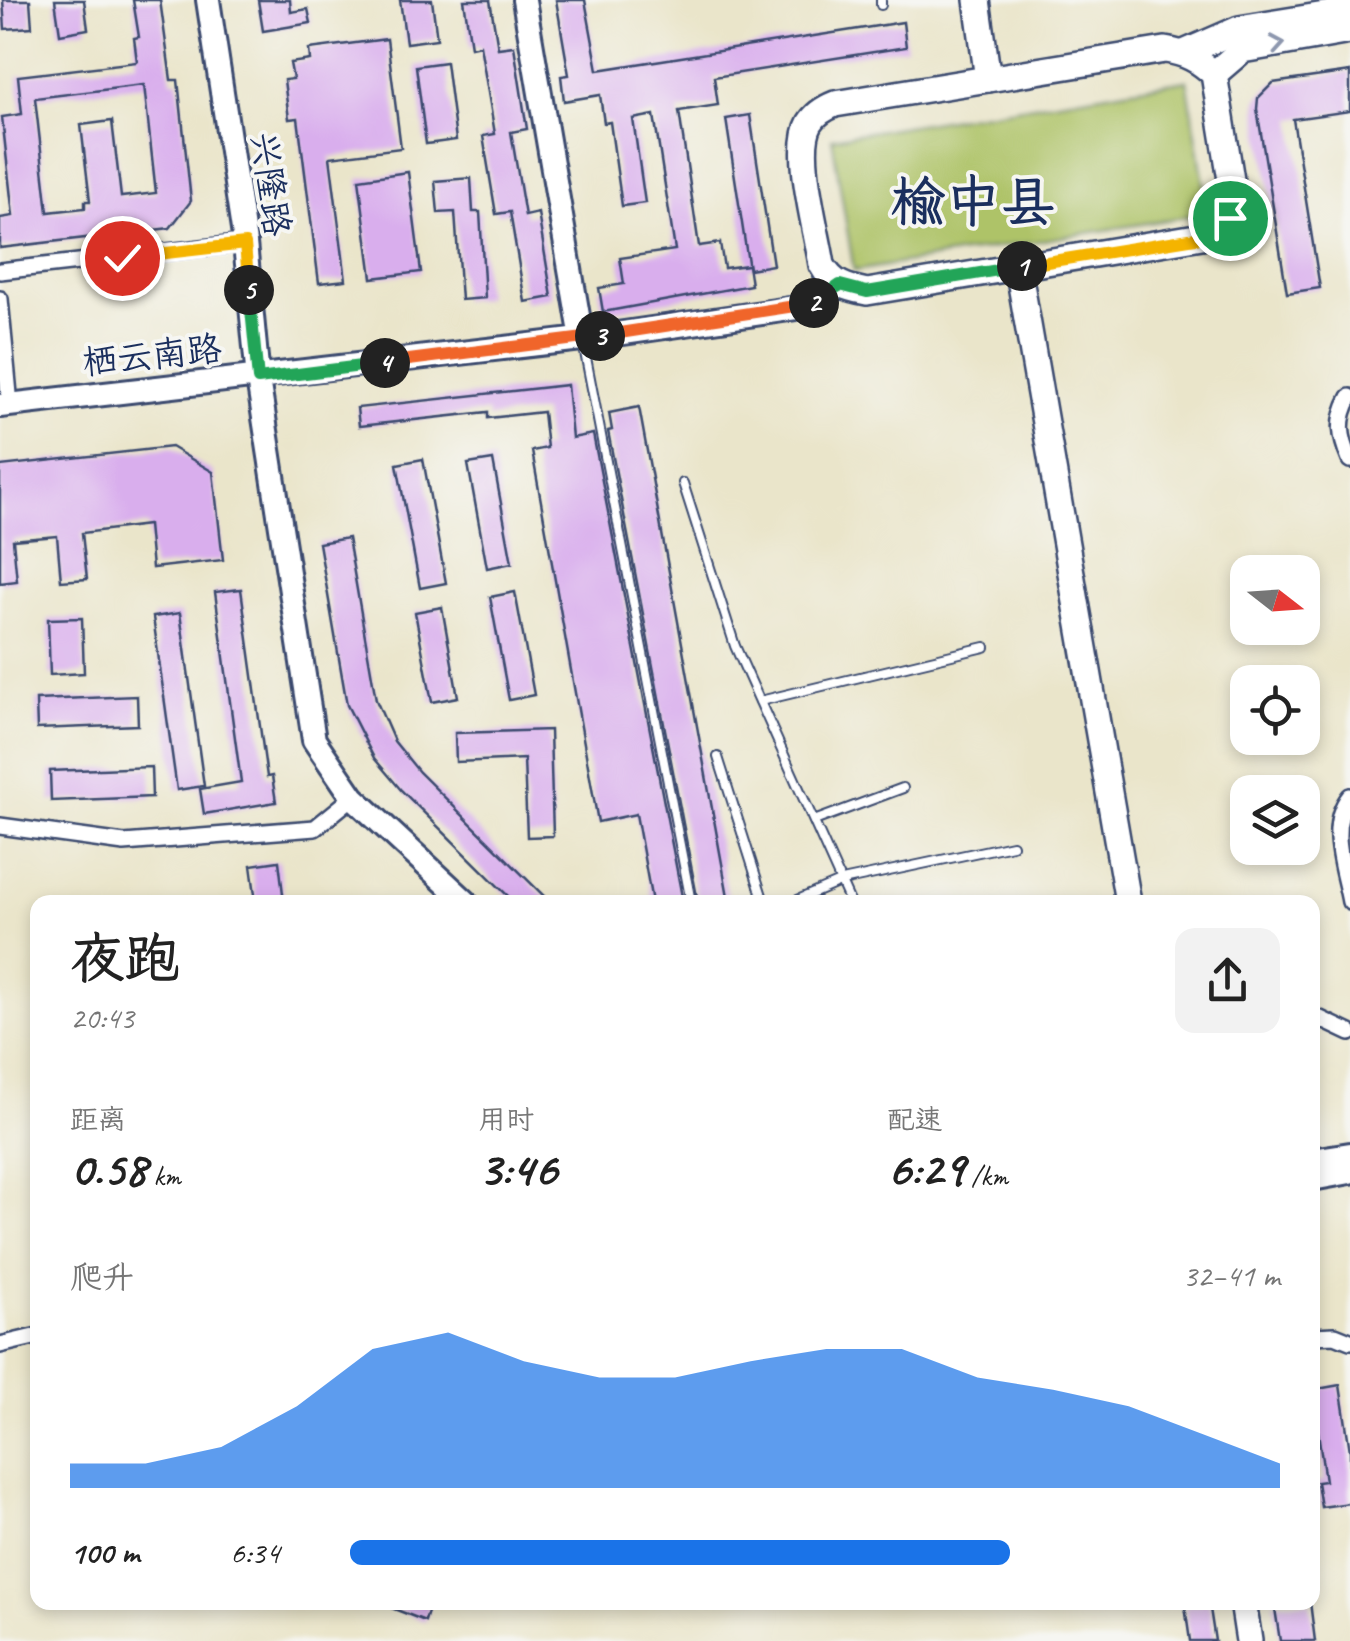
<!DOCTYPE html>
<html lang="zh">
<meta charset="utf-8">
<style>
body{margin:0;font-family:Caveat,"LXGW WenKai TC",sans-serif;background:#f2f2f2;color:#222;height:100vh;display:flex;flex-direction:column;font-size:38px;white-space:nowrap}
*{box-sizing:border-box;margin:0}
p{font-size:32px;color:#767676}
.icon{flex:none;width:55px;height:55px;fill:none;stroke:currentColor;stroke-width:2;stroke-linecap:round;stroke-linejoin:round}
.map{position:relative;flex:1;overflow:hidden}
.details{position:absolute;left:30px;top:895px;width:1290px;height:715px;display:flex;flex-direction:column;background:#fff;border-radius:20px;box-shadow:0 5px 15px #0003}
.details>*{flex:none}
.needle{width:65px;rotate:107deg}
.fabs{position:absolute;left:1230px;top:555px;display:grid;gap:20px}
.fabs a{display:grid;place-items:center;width:90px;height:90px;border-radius:20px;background:#fff;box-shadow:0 5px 15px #0003;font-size:50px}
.pin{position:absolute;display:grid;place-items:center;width:85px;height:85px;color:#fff;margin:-42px;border:5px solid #fff;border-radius:50%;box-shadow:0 2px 10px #0007}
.km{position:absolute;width:50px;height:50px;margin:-25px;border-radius:50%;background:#222;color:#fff;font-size:28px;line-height:50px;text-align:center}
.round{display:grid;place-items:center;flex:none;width:105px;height:105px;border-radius:20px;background:#f2f2f2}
.head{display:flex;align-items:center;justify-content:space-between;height:170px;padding:0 40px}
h1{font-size:55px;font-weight:700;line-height:75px}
.metrics{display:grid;grid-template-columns:repeat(3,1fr);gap:15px;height:170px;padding:10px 40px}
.metrics div{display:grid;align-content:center}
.metrics b{font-size:50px;font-weight:700}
.metrics small{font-size:28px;font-weight:400}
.metrics p{font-size:28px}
.chart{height:280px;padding:20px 40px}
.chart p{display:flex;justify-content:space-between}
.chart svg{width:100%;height:180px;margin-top:10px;fill:#1a73e8;opacity:.7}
ul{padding:0 40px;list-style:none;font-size:32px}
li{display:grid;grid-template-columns:160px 120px 1fr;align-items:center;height:75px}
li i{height:25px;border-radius:12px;background:#1a73e8}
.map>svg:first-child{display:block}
.green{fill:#aec367;stroke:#647962;stroke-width:2.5}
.building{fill:#d9aeed;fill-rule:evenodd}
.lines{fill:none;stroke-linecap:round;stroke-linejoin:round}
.lane-casing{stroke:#3a4a6e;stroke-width:12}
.street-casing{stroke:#3a4a6e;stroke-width:20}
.secondary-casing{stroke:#3a4a6e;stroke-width:28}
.primary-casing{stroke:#3a4a6e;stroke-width:30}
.lane{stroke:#fff;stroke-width:8}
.street{stroke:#fff;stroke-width:15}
.secondary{stroke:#fff;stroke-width:22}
.primary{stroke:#fff;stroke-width:25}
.oneway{stroke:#8d97ae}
.split-1-casing{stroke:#fff;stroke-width:20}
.split-2-casing{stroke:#fff;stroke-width:20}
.split-3-casing{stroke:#fff;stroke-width:20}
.split-4-casing{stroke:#fff;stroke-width:20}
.split-5-casing{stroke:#fff;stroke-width:20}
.split-6-casing{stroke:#fff;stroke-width:20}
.split-1{stroke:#f5b400;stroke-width:12}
.split-2{stroke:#22a559;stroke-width:12}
.split-3{stroke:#f0652b;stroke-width:12}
.split-4{stroke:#f0652b;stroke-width:12}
.split-5{stroke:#22a559;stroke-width:12}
.split-6{stroke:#f5b400;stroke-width:12}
.labels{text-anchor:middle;stroke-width:8;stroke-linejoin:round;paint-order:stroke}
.street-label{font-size:35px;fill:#1b2f5e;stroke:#f6f6f2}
.town-label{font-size:55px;font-weight:bold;fill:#1b2f5e;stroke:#f6f6f2}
</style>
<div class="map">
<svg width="1350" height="1641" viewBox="0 0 1350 1641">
<rect width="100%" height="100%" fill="#f6f6f2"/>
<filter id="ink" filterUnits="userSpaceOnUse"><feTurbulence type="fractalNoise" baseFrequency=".01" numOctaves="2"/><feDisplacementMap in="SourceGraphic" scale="20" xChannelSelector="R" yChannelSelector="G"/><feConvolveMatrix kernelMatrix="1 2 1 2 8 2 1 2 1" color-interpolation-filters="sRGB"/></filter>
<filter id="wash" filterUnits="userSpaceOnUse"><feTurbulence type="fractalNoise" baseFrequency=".0048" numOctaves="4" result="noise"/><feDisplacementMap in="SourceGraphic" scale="40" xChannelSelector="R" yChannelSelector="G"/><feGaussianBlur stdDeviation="2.25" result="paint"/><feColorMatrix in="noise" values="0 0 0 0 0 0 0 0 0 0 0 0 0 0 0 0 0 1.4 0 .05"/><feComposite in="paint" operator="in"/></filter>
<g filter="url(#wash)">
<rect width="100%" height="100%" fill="#eae5ca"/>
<path class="green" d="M1187 80 1209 213 854 271 832 138Z"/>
<g id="blocks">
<g class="building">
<path d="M3 0H30L32 27 5 29Z"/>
<path d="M55 0H84L88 29 60 34Z"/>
<path d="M133 0H160L171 80H178L191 201 170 228 0 248V218L13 216 2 117 22 114 18 76 137 62 134 38 139 37ZM144 85 156 193 121 197 112 121 81 125 90 201H85V208L48 212 35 98Z"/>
<path d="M258 0H290L291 12 308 9 311 23 263 31Z"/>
<path d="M400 0H432L437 39 406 43Z"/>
<path d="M464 0H490L498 48 514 46 527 129 511 132 525 216 538 213 552 297 525 302 510 212 496 214 483 136 495 134 480 45 471 47Z"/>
<path d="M556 0H585L598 70 903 22 906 47 714 77 718 105 679 111 699 246 720 243 724 268 748 265 751 285 603 312 599 288 624 284 620 258 675 250 654 115 633 119 645 203 622 206 610 122 604 123 600 95 564 101 561 76 569 75Z"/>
<path d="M387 39 401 148 330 157 346 280 319 283 298 118 289 119 284 80 293 79 290 63 310 60 309 49Z"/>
<path d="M446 62 456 140 426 144 416 66Z"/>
<path d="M1350 72V111L1293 119 1320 288 1287 293 1257 109 1258 98 1273 83Z"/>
<path d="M750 115 773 265 749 269 726 119Z"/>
<path d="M408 172 421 272 372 278 359 179Z"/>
<path d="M471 178 473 212H480L485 298 461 300 455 212 438 213 435 181Z"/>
<path d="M567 385 572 438 593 434 683 902H652L636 814 598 822 532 451 547 448 543 412 488 418V412L359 426 357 408Z"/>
<path d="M639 407 729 902H698L608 431 612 430 609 413Z"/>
<path d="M171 447 213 472 223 560 152 568 148 525 82 533 87 579 61 581 57 536 13 540 17 581 0 583V466Z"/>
<path d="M423 459 446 583 420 588 397 464Z"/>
<path d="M493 460 512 563 487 568 468 464Z"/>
<path d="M348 538 376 700 394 741 419 772 550 902H514L401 790 374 758 347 705 319 543Z"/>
<path d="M241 589 267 777 272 776 276 802 204 814 200 789 241 782 215 592Z"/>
<path d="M515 592 534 695 509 700 490 597Z"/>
<path d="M442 607 458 697 432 702 415 612Z"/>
<path d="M180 613 204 786 177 790 153 617Z"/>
<path d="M82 618 84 673 50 675 48 619Z"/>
<path d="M137 696 138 725 37 729 36 700Z"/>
<path d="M550 730 553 836 527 837 524 759 456 762 455 733Z"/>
<path d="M151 767 152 797 51 801 50 771Z"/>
<path d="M279 861 284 902H256L251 865Z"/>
<path d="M1340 1385 1350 1451V1503L1321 1507 1317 1482 1325 1481 1312 1390Z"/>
<path d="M376 1602H431L425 1621Z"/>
<path d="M1209 1602 1215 1641H1190L1185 1606Z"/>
<path d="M1274 1602H1310L1315 1641H1280Z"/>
</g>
</g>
</g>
<g filter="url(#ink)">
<use href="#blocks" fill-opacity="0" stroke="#3a4a6e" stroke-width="2.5"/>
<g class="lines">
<g class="lane-casing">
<g id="lane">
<path d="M881 0V5"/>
<path d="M583 342 691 902"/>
<path d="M683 483 735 646 850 902"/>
<path d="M760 701 985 647"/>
<path d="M718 757 764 902"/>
<path d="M814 821 903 788"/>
<path d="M793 902 842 881 1012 845"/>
</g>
</g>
<g class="street-casing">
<g id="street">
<path d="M0 271 245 243"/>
<path d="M0 299 10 405"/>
<path d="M1350 397C1337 421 1340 436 1350 460"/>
<path d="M1350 796C1326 826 1344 868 1350 902"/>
<path d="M0 826 124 843 315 828 353 797"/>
<path d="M1312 1015 1350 1033"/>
<path d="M1312 1336 1335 1335 1350 1341"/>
<path d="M0 1345 38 1336"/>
</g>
</g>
<g class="secondary-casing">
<g id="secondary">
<path d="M208 0 245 243 258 379 314 740 353 797 466 902"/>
<path d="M524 0 582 339"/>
<path d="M0 406 582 339 810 306 840 285"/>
<path d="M1312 1160 1350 1154"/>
<path d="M1312 1179 1350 1172"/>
</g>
</g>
<g class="primary-casing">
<g id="primary">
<path d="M977 0 988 79"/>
<path d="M1165 50C1186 53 1199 60 1214 74L1235 205 1220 229 1208 235 867 292C846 288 832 284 822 265 817 231 794 151 810 123 816 113 825 108 835 104Z"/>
<path d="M1184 53 1239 29 1350 11"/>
<path d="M1214 74 1242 50 1350 31"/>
<path d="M1018 267 1128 902"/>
<path d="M1243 1602 1249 1641"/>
</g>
</g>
<use href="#lane" class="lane"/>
<use href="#street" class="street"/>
<use href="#secondary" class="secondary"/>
<use href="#primary" class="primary"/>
</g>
<defs><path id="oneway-chevron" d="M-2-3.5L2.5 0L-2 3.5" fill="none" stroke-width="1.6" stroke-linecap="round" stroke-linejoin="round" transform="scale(2.5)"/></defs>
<use class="oneway" href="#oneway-chevron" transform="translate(1278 44) rotate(-10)"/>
</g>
<g class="lines" filter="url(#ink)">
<g class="split-1-casing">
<path id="split-1" d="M1022 266 1208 236 1220 229 1230 218"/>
</g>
<g class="split-2-casing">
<path id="split-2" d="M814 303 840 285 867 292 1022 266"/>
</g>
<g class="split-3-casing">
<path id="split-3" d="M600 336 814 303"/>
</g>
<g class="split-4-casing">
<path id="split-4" d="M385 363 600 336"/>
</g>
<g class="split-5-casing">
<path id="split-5" d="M249 290 258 379 385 363"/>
</g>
<g class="split-6-casing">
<path id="split-6" d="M122 258 245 244 249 290"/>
</g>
<use href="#split-1" class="split-1"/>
<use href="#split-2" class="split-2"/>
<use href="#split-3" class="split-3"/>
<use href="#split-4" class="split-4"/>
<use href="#split-5" class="split-5"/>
<use href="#split-6" class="split-6"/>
</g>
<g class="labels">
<g class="street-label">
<text transform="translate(271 184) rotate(82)" y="12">兴隆路</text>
<text transform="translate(152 355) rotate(-6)" y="12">栖云南路</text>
</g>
<g class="town-label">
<text x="973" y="220">榆中县</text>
</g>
</g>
</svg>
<div class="fabs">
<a><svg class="needle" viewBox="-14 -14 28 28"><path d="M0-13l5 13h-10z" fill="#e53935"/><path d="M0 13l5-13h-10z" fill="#767676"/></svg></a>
<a><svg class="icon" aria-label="locate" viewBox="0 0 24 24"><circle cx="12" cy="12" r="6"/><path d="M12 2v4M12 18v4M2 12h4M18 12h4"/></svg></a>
<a><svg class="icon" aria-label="layers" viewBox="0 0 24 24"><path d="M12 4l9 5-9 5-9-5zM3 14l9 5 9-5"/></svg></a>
</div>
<div class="pin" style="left:1230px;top:218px;background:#1e9e55"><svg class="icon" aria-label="arrive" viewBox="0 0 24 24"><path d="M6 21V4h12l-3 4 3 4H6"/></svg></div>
<div class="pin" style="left:122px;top:258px;background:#d93025"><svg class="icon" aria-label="check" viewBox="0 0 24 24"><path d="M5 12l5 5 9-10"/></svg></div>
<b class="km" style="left:1022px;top:266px">1</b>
<b class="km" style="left:814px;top:303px">2</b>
<b class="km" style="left:600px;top:336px">3</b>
<b class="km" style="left:385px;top:363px">4</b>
<b class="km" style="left:249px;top:290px">5</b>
<section class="details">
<div class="head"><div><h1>夜跑</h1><p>20:43</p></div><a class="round"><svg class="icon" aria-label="share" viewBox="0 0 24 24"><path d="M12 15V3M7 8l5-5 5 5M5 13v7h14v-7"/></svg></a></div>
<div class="metrics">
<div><p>距离</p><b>0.58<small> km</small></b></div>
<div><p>用时</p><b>3:46</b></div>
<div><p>配速</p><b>6:29<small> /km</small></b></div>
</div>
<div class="chart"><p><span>爬升</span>32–41 m</p>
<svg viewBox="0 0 160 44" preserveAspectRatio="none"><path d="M0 44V38L10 38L20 34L30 24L40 10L50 6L60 13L70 17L80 17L90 13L100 10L110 10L120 17L130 20L140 24L150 31L160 38V44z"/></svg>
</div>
<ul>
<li><b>100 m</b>6:34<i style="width:71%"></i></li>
</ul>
</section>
</div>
